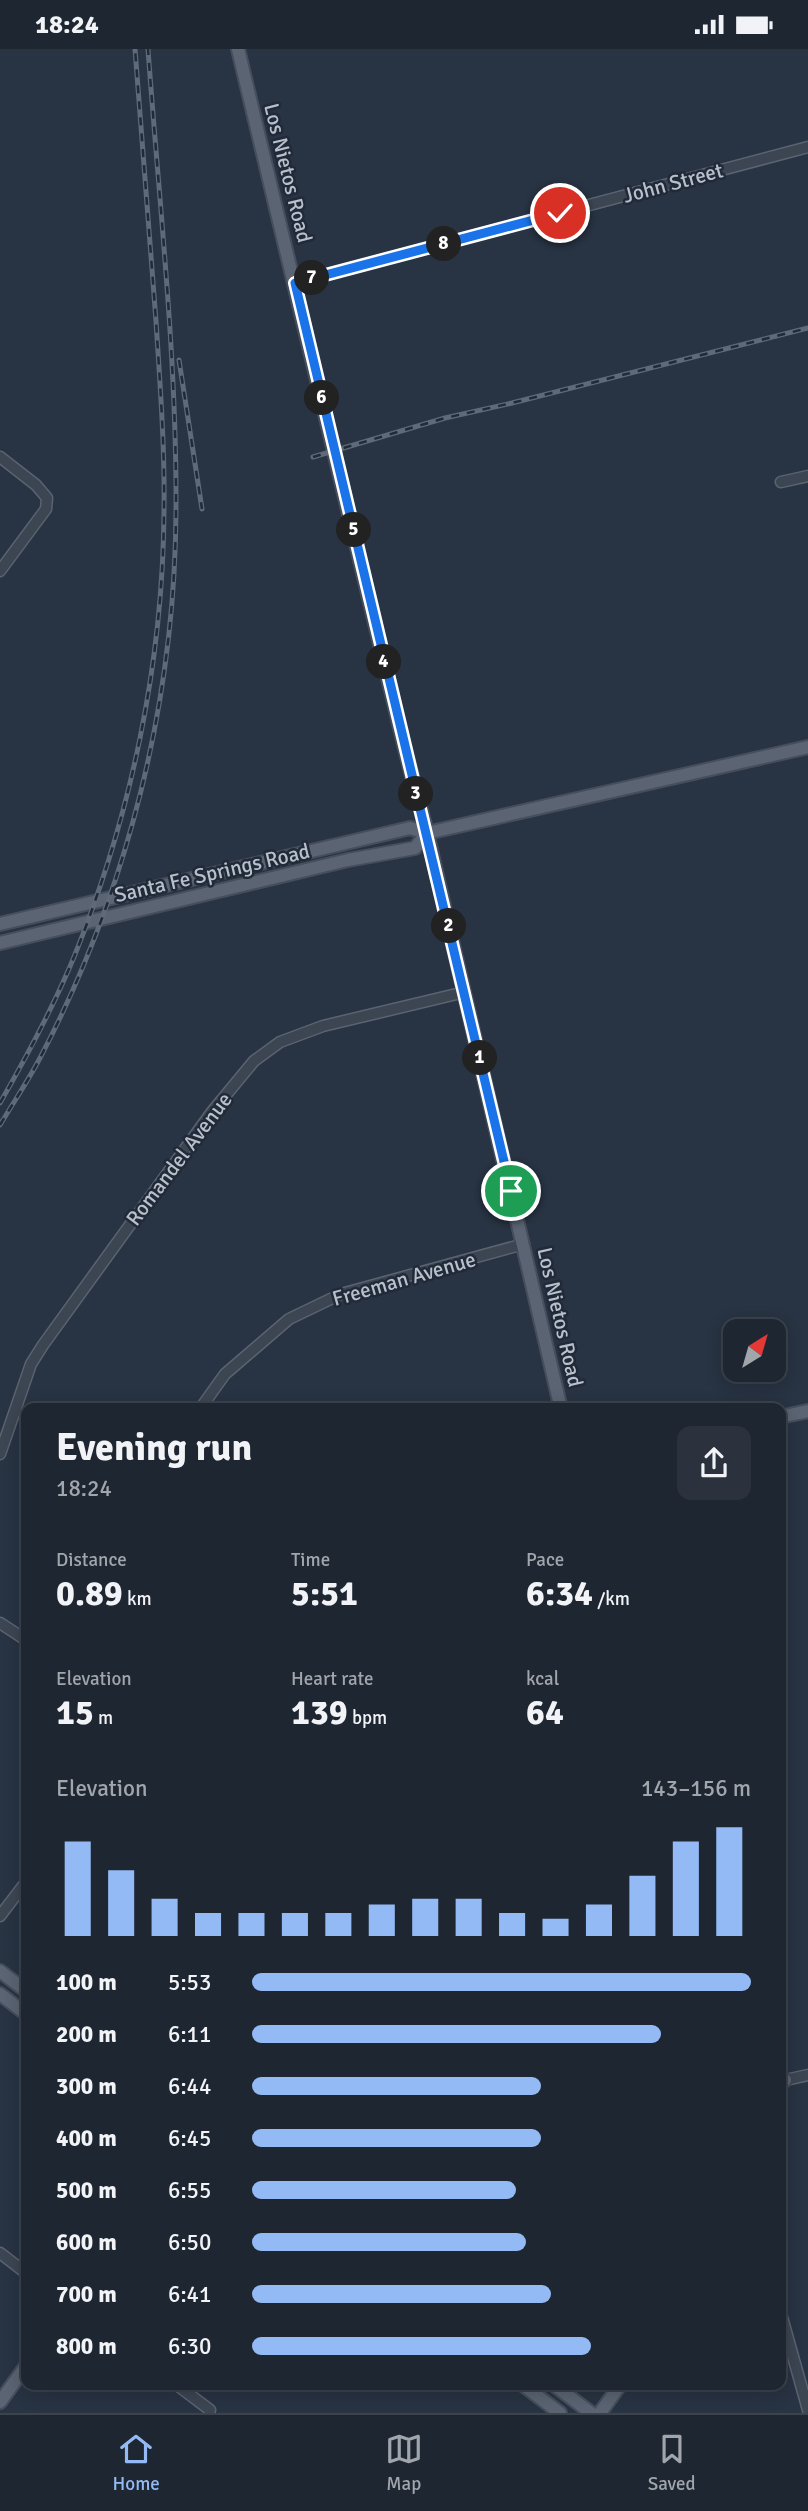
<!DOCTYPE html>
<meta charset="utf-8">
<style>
body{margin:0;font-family:Signika,sans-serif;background:#2b323e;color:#f1f3f6;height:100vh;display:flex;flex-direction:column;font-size:26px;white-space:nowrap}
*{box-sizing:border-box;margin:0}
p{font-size:23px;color:#a1a5ac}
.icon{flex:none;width:38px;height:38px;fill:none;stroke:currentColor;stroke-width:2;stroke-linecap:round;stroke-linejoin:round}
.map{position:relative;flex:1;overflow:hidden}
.side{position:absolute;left:21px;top:1354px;width:765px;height:987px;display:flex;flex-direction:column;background:#1e2632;border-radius:14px;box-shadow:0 4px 18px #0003,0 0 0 2px #3c434d}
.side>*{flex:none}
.needle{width:46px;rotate:37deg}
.tools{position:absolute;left:723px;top:1270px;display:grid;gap:14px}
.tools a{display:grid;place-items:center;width:63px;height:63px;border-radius:14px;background:#1e2632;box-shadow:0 4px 18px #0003,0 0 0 2px #3c434d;font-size:35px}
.pin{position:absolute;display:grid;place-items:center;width:60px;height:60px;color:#fff;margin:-30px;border:4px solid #fff;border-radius:50%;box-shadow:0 2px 7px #0007}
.km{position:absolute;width:35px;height:35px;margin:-18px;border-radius:50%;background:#222;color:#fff;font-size:19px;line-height:35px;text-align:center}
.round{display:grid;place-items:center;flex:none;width:74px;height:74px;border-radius:14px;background:#2b323e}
.headline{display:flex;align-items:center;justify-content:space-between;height:119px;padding:0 35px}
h1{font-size:38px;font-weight:700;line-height:52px}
.metrics{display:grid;grid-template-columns:repeat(3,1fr);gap:10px;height:119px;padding:7px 35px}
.metrics div{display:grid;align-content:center}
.metrics b{font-size:35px;font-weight:700}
.metrics small{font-size:19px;font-weight:400}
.metrics p{font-size:19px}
.chart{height:196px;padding:14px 35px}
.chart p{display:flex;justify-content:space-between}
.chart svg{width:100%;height:126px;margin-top:7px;stroke:#94baf6;stroke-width:6}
ul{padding:0 35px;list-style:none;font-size:23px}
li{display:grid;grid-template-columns:112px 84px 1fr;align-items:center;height:52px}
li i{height:18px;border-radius:9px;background:#94baf6}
.status{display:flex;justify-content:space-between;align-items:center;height:49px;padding:0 35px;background:#1e2632;direction:ltr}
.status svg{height:19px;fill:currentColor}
.dock{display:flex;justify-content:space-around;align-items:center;height:98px;border-top:2px solid #3c434d;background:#1e2632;font-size:19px;color:#a1a5ac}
.dock a{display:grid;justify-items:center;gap:4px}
.dock .active{color:#94baf6}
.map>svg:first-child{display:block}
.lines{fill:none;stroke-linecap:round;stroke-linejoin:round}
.minor-casing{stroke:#5a6370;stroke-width:13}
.major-casing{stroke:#464e5c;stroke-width:16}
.minor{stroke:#3c4552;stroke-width:10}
.major{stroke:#5a6472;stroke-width:12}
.rail-casing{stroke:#5e6979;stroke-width:5}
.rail{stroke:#212a38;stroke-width:2.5;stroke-dasharray:8;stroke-linecap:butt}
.route-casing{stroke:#fff;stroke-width:14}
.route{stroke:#1a73e8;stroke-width:9}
.labels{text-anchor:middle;stroke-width:5;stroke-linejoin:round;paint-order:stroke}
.street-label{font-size:21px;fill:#b9c0cc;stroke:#212a38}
</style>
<div class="status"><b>18:24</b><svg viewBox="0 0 49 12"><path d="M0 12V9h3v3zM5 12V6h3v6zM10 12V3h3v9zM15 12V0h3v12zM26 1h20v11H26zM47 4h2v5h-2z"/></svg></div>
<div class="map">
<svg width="808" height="2364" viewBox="0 0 808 2364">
<rect width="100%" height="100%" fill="#283343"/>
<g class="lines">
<g class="minor-casing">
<g id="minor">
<path d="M295 234 808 98"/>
<path d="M0 408 36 436 47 449 46 460 0 522"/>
<path d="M781 433 808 427"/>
<path d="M200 1360 225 1325 289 1270 341 1245 524 1195"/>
<path d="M0 1405 31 1315 43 1296 211 1064 254 1012 280 993 323 977 465 943"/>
<path d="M0 1574 26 1591"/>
<path d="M0 1867 26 1833"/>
<path d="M781 2032 808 2026"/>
<path d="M0 2204 26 2224"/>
<path d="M780 2261 808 2361"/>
<path d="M177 2336 210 2361"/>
</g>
</g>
<g class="major-casing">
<g id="major">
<path d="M238 0 405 700 427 784 561 1360"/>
<path d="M0 875 410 779 427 784 808 698"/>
<path d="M0 894 348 811 415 799 427 784"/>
<path d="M780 1368 808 1362"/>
<path d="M0 1922 26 1942"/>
<path d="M0 1945 26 1965"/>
<path d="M780 2035 785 2031"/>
<path d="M523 2336 560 2364"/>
<path d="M554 2336 591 2364"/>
<path d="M0 2353 26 2317"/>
<path d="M600 2364 620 2336"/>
</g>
</g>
<use href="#minor" class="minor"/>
<use href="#major" class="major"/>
<g class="rail-casing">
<g id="rail">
<path d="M179 311 202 460"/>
<path d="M313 408 445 369 512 354 808 279"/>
<path d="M0 1054C27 1007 53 959 74 908 131 767 163 614 164 462 165 399 160 335 156 272 149 181 142 91 135 0"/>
<path d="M0 1076C13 1054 28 1032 40 1009 128 841 175 651 176 462 177 308 159 153 148 0"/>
</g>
</g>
<use href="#rail" class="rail"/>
</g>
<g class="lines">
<g class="route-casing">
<path id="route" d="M511 1142 295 234 560 164"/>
</g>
<use href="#route" class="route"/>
</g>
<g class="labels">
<g class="street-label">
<text transform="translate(288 124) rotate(76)" y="7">Los Nietos Road</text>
<text transform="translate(673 134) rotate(-15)" y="7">John Street</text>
<text transform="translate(212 824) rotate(-13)" y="7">Santa Fe Springs Road</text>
<text transform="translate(179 1110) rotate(-53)" y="7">Romandel Avenue</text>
<text transform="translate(404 1230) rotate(-16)" y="7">Freeman Avenue</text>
<text transform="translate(560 1268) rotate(77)" y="7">Los Nietos Road</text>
</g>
</g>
</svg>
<div class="tools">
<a><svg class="needle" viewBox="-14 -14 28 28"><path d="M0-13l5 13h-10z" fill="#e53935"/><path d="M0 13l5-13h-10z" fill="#a1a5ac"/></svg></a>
</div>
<div class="pin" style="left:511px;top:1142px;background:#1e9e55"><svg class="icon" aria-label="arrive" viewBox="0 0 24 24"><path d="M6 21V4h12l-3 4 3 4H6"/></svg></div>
<div class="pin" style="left:560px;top:164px;background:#d93025"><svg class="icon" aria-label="check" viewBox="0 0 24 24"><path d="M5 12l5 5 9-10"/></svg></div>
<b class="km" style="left:480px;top:1009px">1</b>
<b class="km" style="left:449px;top:877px">2</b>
<b class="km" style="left:416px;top:745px">3</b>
<b class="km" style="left:384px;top:613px">4</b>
<b class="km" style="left:354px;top:481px">5</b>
<b class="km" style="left:322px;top:349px">6</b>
<b class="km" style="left:312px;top:229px">7</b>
<b class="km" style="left:444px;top:195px">8</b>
<section class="side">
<div class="headline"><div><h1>Evening run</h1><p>18:24</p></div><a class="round"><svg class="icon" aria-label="share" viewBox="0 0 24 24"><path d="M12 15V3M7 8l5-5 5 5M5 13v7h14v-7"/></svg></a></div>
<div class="metrics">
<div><p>Distance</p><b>0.89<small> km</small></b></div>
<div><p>Time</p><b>5:51</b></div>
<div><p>Pace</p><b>6:34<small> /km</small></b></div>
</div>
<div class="metrics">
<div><p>Elevation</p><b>15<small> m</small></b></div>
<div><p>Heart rate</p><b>139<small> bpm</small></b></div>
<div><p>kcal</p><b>64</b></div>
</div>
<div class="chart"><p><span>Elevation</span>143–156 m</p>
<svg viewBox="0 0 160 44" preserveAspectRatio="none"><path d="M5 44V11M15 44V21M25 44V31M35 44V36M45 44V36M55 44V36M65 44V36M75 44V33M85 44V31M95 44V31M105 44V36M115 44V38M125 44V33M135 44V23M145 44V11M155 44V6"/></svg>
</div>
<ul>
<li><b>100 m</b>5:53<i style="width:100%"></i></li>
<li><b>200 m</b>6:11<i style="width:82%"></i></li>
<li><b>300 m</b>6:44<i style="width:58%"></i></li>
<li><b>400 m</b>6:45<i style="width:58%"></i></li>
<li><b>500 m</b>6:55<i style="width:53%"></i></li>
<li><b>600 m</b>6:50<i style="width:55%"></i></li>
<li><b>700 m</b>6:41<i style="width:60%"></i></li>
<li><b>800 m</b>6:30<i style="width:68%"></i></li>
</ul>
</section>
</div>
<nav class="dock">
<a class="active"><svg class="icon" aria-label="home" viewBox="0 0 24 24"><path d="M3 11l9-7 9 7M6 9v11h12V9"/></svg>Home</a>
<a><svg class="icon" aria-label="map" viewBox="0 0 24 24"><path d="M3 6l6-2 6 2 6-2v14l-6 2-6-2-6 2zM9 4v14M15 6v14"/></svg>Map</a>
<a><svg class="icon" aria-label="saved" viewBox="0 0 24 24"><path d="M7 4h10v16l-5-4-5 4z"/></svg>Saved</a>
</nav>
